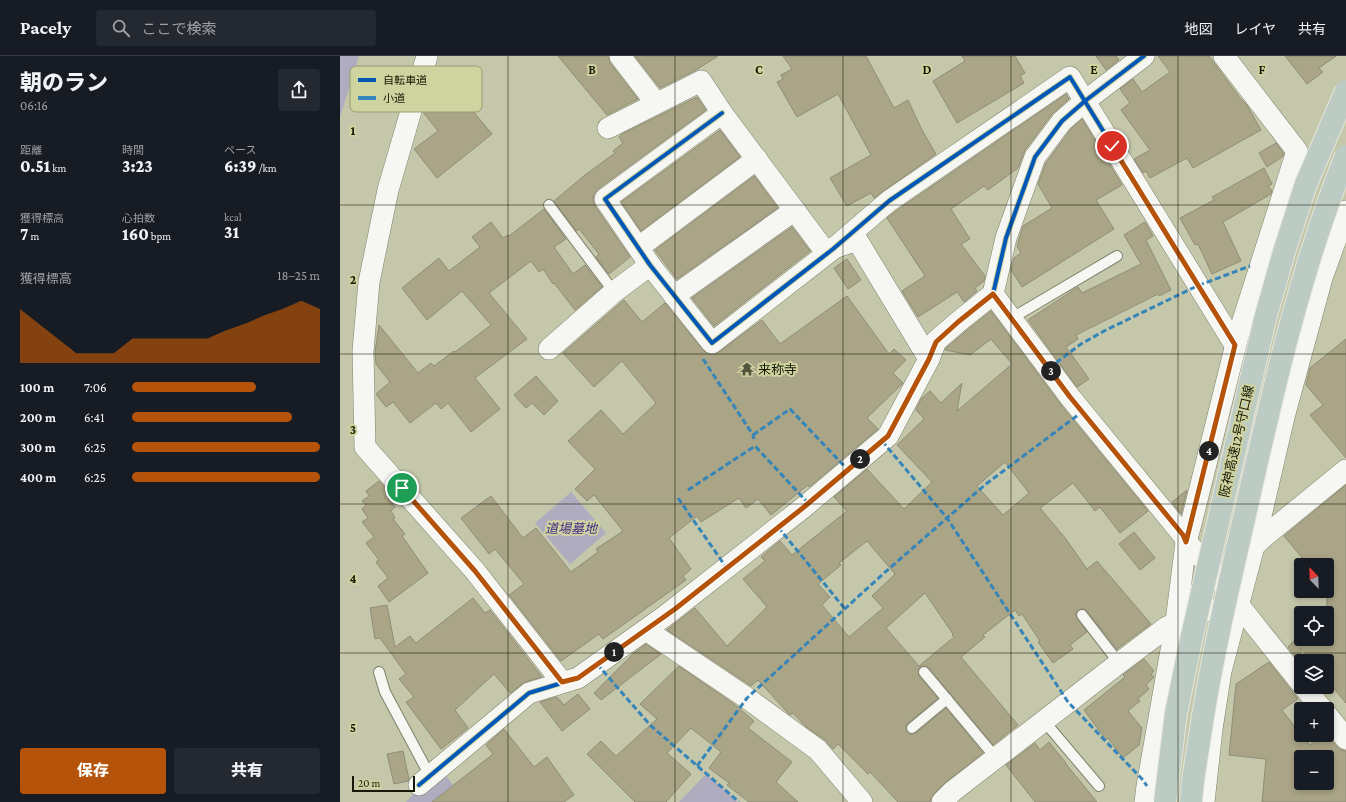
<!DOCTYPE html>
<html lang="ja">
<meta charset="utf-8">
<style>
body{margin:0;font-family:"Crimson Pro","Noto Sans JP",serif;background:#242831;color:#f1f3f6;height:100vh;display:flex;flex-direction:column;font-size:15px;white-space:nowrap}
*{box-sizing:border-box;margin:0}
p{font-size:13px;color:#9ea1a6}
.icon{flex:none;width:22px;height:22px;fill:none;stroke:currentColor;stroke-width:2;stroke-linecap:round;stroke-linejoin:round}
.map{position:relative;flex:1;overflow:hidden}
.sheet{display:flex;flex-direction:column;background:#171b24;width:340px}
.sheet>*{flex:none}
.needle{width:26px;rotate:337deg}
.buttons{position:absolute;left:954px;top:502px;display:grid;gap:8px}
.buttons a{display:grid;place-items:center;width:40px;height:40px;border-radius:4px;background:#171b24;box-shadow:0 2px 6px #0003;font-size:20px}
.scale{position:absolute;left:12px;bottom:10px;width:63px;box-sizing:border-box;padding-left:4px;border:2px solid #171805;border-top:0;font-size:11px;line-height:14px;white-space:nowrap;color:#171805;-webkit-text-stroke:3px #cfd39f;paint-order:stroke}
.pin{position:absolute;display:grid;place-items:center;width:34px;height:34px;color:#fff;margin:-17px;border:2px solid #fff;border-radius:50%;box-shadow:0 1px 4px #0007}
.km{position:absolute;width:20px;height:20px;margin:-10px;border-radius:50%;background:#222;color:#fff;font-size:11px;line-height:20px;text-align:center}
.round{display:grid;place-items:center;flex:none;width:42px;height:42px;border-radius:4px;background:#242831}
.head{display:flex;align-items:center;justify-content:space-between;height:68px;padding:0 20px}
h1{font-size:22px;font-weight:800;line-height:30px}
.stats{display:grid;grid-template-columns:repeat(3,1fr);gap:6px;height:68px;padding:4px 20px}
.stats div{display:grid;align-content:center}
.stats b{font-size:17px;font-weight:800}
.stats small{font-size:11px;font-weight:400}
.stats p{font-size:11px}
.chart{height:112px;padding:8px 20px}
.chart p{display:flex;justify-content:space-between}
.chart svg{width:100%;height:72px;margin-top:4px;fill:#b45309;opacity:.7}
.action{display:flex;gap:8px;margin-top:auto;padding:8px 20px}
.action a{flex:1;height:46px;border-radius:4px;background:#b45309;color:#fff;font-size:16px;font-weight:800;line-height:46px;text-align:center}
.action a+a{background:#242831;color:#f1f3f6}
ul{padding:0 20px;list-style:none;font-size:13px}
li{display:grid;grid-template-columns:64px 48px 1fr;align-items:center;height:30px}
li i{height:10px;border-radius:5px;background:#b45309}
header{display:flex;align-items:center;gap:24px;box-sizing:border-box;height:56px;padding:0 20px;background:#171b24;border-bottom:1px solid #363941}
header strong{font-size:19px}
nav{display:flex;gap:22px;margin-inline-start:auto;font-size:14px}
.search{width:280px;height:36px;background:#242831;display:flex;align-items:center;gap:10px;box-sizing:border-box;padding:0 14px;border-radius:4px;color:#9ea1a6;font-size:15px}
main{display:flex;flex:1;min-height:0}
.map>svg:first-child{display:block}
.green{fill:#b0acc0}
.building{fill:#aaa586;stroke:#8f8d77;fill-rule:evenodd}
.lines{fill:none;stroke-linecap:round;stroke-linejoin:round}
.service-casing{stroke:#80816b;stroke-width:12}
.minor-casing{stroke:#80816b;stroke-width:22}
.service{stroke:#f6f7f2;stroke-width:10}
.minor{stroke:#f6f7f2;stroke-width:21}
.motorway-bridge-casing{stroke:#e5e6d9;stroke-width:24;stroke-linecap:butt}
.motorway-bridge{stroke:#bccbc4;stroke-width:22}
.quiet{stroke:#3585b9;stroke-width:3;stroke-dasharray:6 3;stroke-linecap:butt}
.cycleway-casing{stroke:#cfd39f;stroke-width:6}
.cycleway{stroke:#0057b8;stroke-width:4}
.route-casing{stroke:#fff;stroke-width:8}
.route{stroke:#b45309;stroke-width:5}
.grid{fill:none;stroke:#171805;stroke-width:1;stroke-opacity:0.55}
.labels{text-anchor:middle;stroke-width:4;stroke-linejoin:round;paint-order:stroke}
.poi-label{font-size:13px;fill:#171805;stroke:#cfd39f;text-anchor:start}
.street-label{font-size:13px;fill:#171805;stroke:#cfd39f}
.park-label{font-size:13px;font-style:italic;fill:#452a89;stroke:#cfd39f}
.key{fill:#cfd39f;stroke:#989b71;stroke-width:1}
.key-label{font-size:11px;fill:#171805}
.grid-label{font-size:13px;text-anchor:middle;font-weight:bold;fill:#171805;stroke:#cfd39f;stroke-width:4;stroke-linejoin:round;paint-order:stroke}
</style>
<header>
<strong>Pacely</strong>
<div class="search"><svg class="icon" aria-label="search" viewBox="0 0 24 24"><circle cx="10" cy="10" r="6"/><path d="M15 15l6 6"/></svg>ここで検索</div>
<nav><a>地図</a><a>レイヤ</a><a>共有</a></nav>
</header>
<main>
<section class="sheet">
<div class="head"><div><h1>朝のラン</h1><p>06:16</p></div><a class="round"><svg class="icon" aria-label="share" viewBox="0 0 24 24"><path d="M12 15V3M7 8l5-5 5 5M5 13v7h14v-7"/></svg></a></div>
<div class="stats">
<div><p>距離</p><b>0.51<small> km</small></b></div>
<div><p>時間</p><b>3:23</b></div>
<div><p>ペース</p><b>6:39<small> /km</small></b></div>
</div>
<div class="stats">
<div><p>獲得標高</p><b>7<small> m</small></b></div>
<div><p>心拍数</p><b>160<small> bpm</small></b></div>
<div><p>kcal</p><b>31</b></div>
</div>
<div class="chart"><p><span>獲得標高</span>18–25 m</p>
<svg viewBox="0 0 160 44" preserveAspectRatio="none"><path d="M0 44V11L10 20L20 29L30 38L40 38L50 38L60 29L70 29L80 29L90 29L100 29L110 24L120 20L130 15L140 11L150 6L160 11V44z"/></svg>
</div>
<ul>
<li><b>100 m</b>7:06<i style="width:66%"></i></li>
<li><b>200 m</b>6:41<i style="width:85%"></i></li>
<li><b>300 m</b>6:25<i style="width:100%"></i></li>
<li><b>400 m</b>6:25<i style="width:100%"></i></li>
</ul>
<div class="action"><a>保存</a><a>共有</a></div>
</section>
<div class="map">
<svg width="1006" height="746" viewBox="0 0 1006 746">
<rect width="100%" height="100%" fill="#c5c7ab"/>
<g class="green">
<path d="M0 0H19L0 61Z"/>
<path d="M231 436 266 477 230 508 195 467Z"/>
<path d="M100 711 125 746H66Z"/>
<path d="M366 718 398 746H339Z"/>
</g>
<g class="building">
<path d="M218 0H268L270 7 298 43 267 59Z"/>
<path d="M295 0H378L356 14 320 32Z"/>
<path d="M443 0H526L554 52 568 44 582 74 596 98 534 142 531 137 507 150 490 122 531 99 498 38 457 61 437 26 443 23 441 19 452 13Z"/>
<path d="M622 0H675L685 17 680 20 684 27 617 67 593 25 625 5Z"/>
<path d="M756 0H776L779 4 766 14Z"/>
<path d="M818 0H869L900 42 907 49 921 74 853 112 847 102 810 122 806 115 803 117 794 103 810 94 781 54 790 47 780 33 793 23 802 36 830 16Z"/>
<path d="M945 0H996L979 12 983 16 967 28Z"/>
<path d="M104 22 131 55 132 54 152 78 97 122 74 93 98 75 83 56 97 45 89 35 90 34Z"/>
<path d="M726 38 729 43 712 58 685 94 678 112 648 134 644 130 611 153 630 183 621 188 645 220 644 225 635 232 637 235 624 246 617 236 578 261 562 235 585 220 547 162 556 155Z"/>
<path d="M357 41 366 54 258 133 254 138 253 144 255 150 290 201 269 218 256 201 259 198 239 173 236 175 214 145 245 119 275 97 273 95 283 87 279 81 282 78Z"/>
<path d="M742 63 782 129 756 144 774 173 682 231 671 214 674 202 681 197 677 190 683 170 712 152 698 128 706 107 731 73Z"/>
<path d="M380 74 400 101 301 175 281 146Z"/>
<path d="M936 87 944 98 942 101 927 111 919 97Z"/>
<path d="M924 112 932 128 928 130 932 135 931 138 883 166 901 205 872 218 858 188 855 189 840 162 874 144 872 141Z"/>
<path d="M414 120 438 152 337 223 315 194Z"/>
<path d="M204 153 226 183 214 191 233 218 245 209 262 231 235 254 214 227 213 228 203 213 199 216 191 205 149 237 187 283 135 322 160 353 131 376 108 347 101 353 96 347 70 367 53 346 46 351 36 338 50 326 36 308 35 296 39 269 78 317 91 307 94 310 114 295 115 296 151 269 122 235 87 264 62 232 99 202 109 215 140 191 132 181 151 166 163 182 168 179 169 180Z"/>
<path d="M805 166 813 180 806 184 831 234 819 240 818 238 736 279 738 283 726 291 749 323 737 331 688 264 738 231 742 237 801 208 784 179Z"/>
<path d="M452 171 470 195 374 270 352 242Z"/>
<path d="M507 203 521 224 508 233 494 212Z"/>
<path d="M507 240 549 298 554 293 566 304 553 317 563 327 527 362 538 373 469 431 468 429 431 459 418 443 406 452 399 442 361 466 357 460 329 482 351 513 343 520 346 524 263 583 259 578 221 605 169 539 184 528 155 493 149 498 121 462 151 440 183 482 196 472 231 516 258 496 256 493 283 475 254 439 247 445 235 433 255 413 228 385 261 354 283 378 316 347 282 305 254 331 223 297 284 244 302 266 325 247 363 294 367 298 373 299 379 296 422 264 440 288Z"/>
<path d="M651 255 721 349 808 455 780 477 760 451 755 455 733 427 700 452 726 483 747 513 757 505 811 568 777 593 747 555 744 553H741L736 556V560L747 576 730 589 733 593 713 607 698 586 700 585 682 558 679 560 675 554 643 579 645 581 621 601 678 669 653 689 589 612 586 610 580 611 578 614 579 620 598 642 568 667 566 670 567 676 570 678 576 677 606 652 643 697 605 727 594 738 591 743 590 746H558L530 716 528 718 498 688 493 693 485 684 466 671 453 657 450 659 447 656 418 624 411 630 327 574 355 552 387 590 427 551 403 523 425 505 421 501 440 485 452 499 507 455 494 441 527 413 564 453 592 426 557 389 584 363 576 354 581 343 590 335 601 347 622 327 617 355 672 308 651 283 630 299 605 294 606 292 626 275ZM665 406 689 437 663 459 637 430ZM527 485 555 518 532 540 543 552 509 581 482 549 490 541 478 528 501 509 499 507ZM585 537 613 578 612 579 614 581 579 610 546 572Z"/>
<path d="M1006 283V402L970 359 983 349 966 329 970 312Z"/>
<path d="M196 320 218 345 204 359 192 347 186 352 174 339Z"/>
<path d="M39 425 53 440 48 443 55 451 51 455 55 462 53 463 65 478 62 480 88 517 49 546 38 530 48 522 36 506 39 504 26 487 34 481 22 466 28 462 22 453 26 449 22 445 29 440 26 435Z"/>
<path d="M1006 429V647L987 624V605H971L961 592V608L948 591 961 577V583H987V557H981L987 550V509H968L944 480Z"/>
<path d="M847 434 841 458 832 446Z"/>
<path d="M794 476 815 502 800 514 779 488Z"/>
<path d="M133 542 145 557 150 554 202 621 185 626 170 637 154 618 115 654 128 672 101 693 66 646 74 641 59 623 66 618 40 582 35 583 30 552 47 549 55 591 70 580 76 587Z"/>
<path d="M306 588 321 598 261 644 254 637 293 598Z"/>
<path d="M804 603 814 615 811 618 814 621 806 629 809 633 798 643 800 645 788 655 802 672 799 689 783 702 768 682 766 684 744 654 785 621 783 619Z"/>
<path d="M929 606 958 643 942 654 961 679 970 689 982 679 987 678 997 691 1001 694 1006 695V746H922L926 703 889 699 896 628ZM961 701H987V727H961Z"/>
<path d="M339 610 394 648 414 665 408 672 452 706 436 726 458 746H409L387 729 389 727 369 712 381 696 351 672 327 697 351 718 326 746H295L247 698 261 685 276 700 317 663 300 648Z"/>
<path d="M238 638 250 653 222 675 200 646 217 641 224 649Z"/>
<path d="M164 673 194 711 207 701 234 739 224 746H92L153 698 146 689Z"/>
<path d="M709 686 726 707V708L757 746H695L666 709 695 687 700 694Z"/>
<path d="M63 695 69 723 68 725 54 728 47 698Z"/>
</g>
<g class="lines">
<g class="service-casing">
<g id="service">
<path d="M209 149 274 236"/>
<path d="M672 262 777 200"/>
<path d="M742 559 779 607"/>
<path d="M39 616 45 636 90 720"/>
<path d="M584 616 656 702"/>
<path d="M704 665 759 730"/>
<path d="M572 672 607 643"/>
</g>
</g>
<g class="minor-casing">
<g id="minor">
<path d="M87 0 48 134 29 226 23 295 25 391 135 515 222 626"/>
<path d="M280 0 316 47"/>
<path d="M382 57 265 143 310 209 372 287 493 193 549 145 730 21 895 289"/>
<path d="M268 72 361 25 382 57 485 195 517 184 589 303"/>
<path d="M299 191 417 103"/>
<path d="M653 238 730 341 843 479C848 491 860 499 868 509 898 549 930 588 961 627"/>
<path d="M334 240 455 154"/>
<path d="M209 293 274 236 310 209"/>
<path d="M914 490 926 479 1006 414"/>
<path d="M306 574 407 642 478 694 522 746"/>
<path d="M964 631 982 653"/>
<path d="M987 659 1006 683"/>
<path d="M79 729 189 637 238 622 325 560 464 451 548 380 589 303 596 285 618 266 653 238 666 182 695 101 722 65 745 45 804 0"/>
<path d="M602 746 613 735 779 607 827 571 865 555 899 550"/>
<path d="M805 746 807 730 836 566 846 486 851 468 898 280 957 95 884 0"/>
<path d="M864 746 872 673 881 615 914 490 944 361 982 222 1006 155"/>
</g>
</g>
<use href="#service" class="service"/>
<use href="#minor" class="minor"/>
<g class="motorway-bridge-casing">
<g id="motorway-bridge">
<path d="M825 746 836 657 851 584 925 263 944 196 966 128 1006 35"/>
<path d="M851 746C852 726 856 706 859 686 869 616 885 546 901 476 930 349 957 221 1006 100"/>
</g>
</g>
<use href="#motorway-bridge" class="motorway-bridge"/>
<g class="quiet">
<path d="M363 303 413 379 414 383"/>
<path d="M709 312 741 288 764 275 857 230 910 210"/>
<path d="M413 379 450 353 508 414"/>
<path d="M542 385 607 462 728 646 802 723 807 730"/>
<path d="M348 434 415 390 468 447"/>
<path d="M338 442 386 511"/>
<path d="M438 471 505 553"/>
<path d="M257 608 310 669 399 746"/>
<path d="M357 710 407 642 543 518 646 428 742 356"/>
</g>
<g class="cycleway-casing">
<g id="cycleway">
<path d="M382 57 265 143 310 209 372 287 493 193 549 145 730 21 895 289"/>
<path d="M79 729 189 637 238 622 325 560 464 451 548 380 589 303 596 285 618 266 653 238 666 182 695 101 722 65 745 45 804 0"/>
</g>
</g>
<use href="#cycleway" class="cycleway"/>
</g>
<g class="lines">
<g class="route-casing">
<path id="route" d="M62 432 135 515 222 626 238 622 335 553 464 451 548 380 589 303 596 286 618 266 653 238 730 341 843 479 846 486 895 289 772 90"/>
</g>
<use href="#route" class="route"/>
</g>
<path class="grid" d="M168 0V746M335 0V746M503 0V746M671 0V746M838 0V746M0 149H1006M0 298H1006M0 448H1006M0 597H1006"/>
<defs>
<g id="temple-bare" transform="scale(1.08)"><path d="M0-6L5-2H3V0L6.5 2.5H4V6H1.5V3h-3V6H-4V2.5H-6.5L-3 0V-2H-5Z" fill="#54553f" stroke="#cfd39f" stroke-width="2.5" paint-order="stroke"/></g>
</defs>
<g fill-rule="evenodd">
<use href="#temple-bare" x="407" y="313"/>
</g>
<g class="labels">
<g class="poi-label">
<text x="418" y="318">来称寺</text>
</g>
<g class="street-label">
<text transform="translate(896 385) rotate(-77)" y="5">阪神高速12号守口線</text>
</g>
<g class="park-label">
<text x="231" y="477">道場墓地</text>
</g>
</g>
<rect x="10" y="10" width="132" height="46" rx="6" class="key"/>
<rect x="18" y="22" width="18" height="4" fill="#0057b8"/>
<rect x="18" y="40" width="18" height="4" fill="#3585b9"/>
<g class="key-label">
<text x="43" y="28">自転車道</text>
<text x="43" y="46">小道</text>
</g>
<g class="grid-label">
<text x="252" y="18">B</text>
<text x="419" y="18">C</text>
<text x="587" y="18">D</text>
<text x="754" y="18">E</text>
<text x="922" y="18">F</text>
<text x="13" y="79">1</text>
<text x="13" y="228">2</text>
<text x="13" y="378">3</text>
<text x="13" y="527">4</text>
<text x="13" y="676">5</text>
</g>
</svg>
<div class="buttons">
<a><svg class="needle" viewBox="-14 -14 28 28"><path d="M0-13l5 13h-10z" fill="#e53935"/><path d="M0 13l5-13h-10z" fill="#9ea1a6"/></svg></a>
<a><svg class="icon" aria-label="locate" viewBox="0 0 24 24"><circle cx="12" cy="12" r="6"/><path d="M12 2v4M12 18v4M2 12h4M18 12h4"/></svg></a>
<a><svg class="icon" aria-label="layers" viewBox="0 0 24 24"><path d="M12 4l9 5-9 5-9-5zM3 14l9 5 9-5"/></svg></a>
<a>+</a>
<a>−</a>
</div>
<div class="scale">20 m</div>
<div class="pin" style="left:62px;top:432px;background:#1e9e55"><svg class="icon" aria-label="arrive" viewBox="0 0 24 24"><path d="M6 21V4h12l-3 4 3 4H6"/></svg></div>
<div class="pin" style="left:772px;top:90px;background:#d93025"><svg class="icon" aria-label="check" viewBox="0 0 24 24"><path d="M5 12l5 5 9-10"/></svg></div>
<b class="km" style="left:274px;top:596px">1</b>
<b class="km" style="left:520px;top:403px">2</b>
<b class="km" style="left:711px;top:315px">3</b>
<b class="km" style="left:869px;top:395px">4</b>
</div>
</main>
